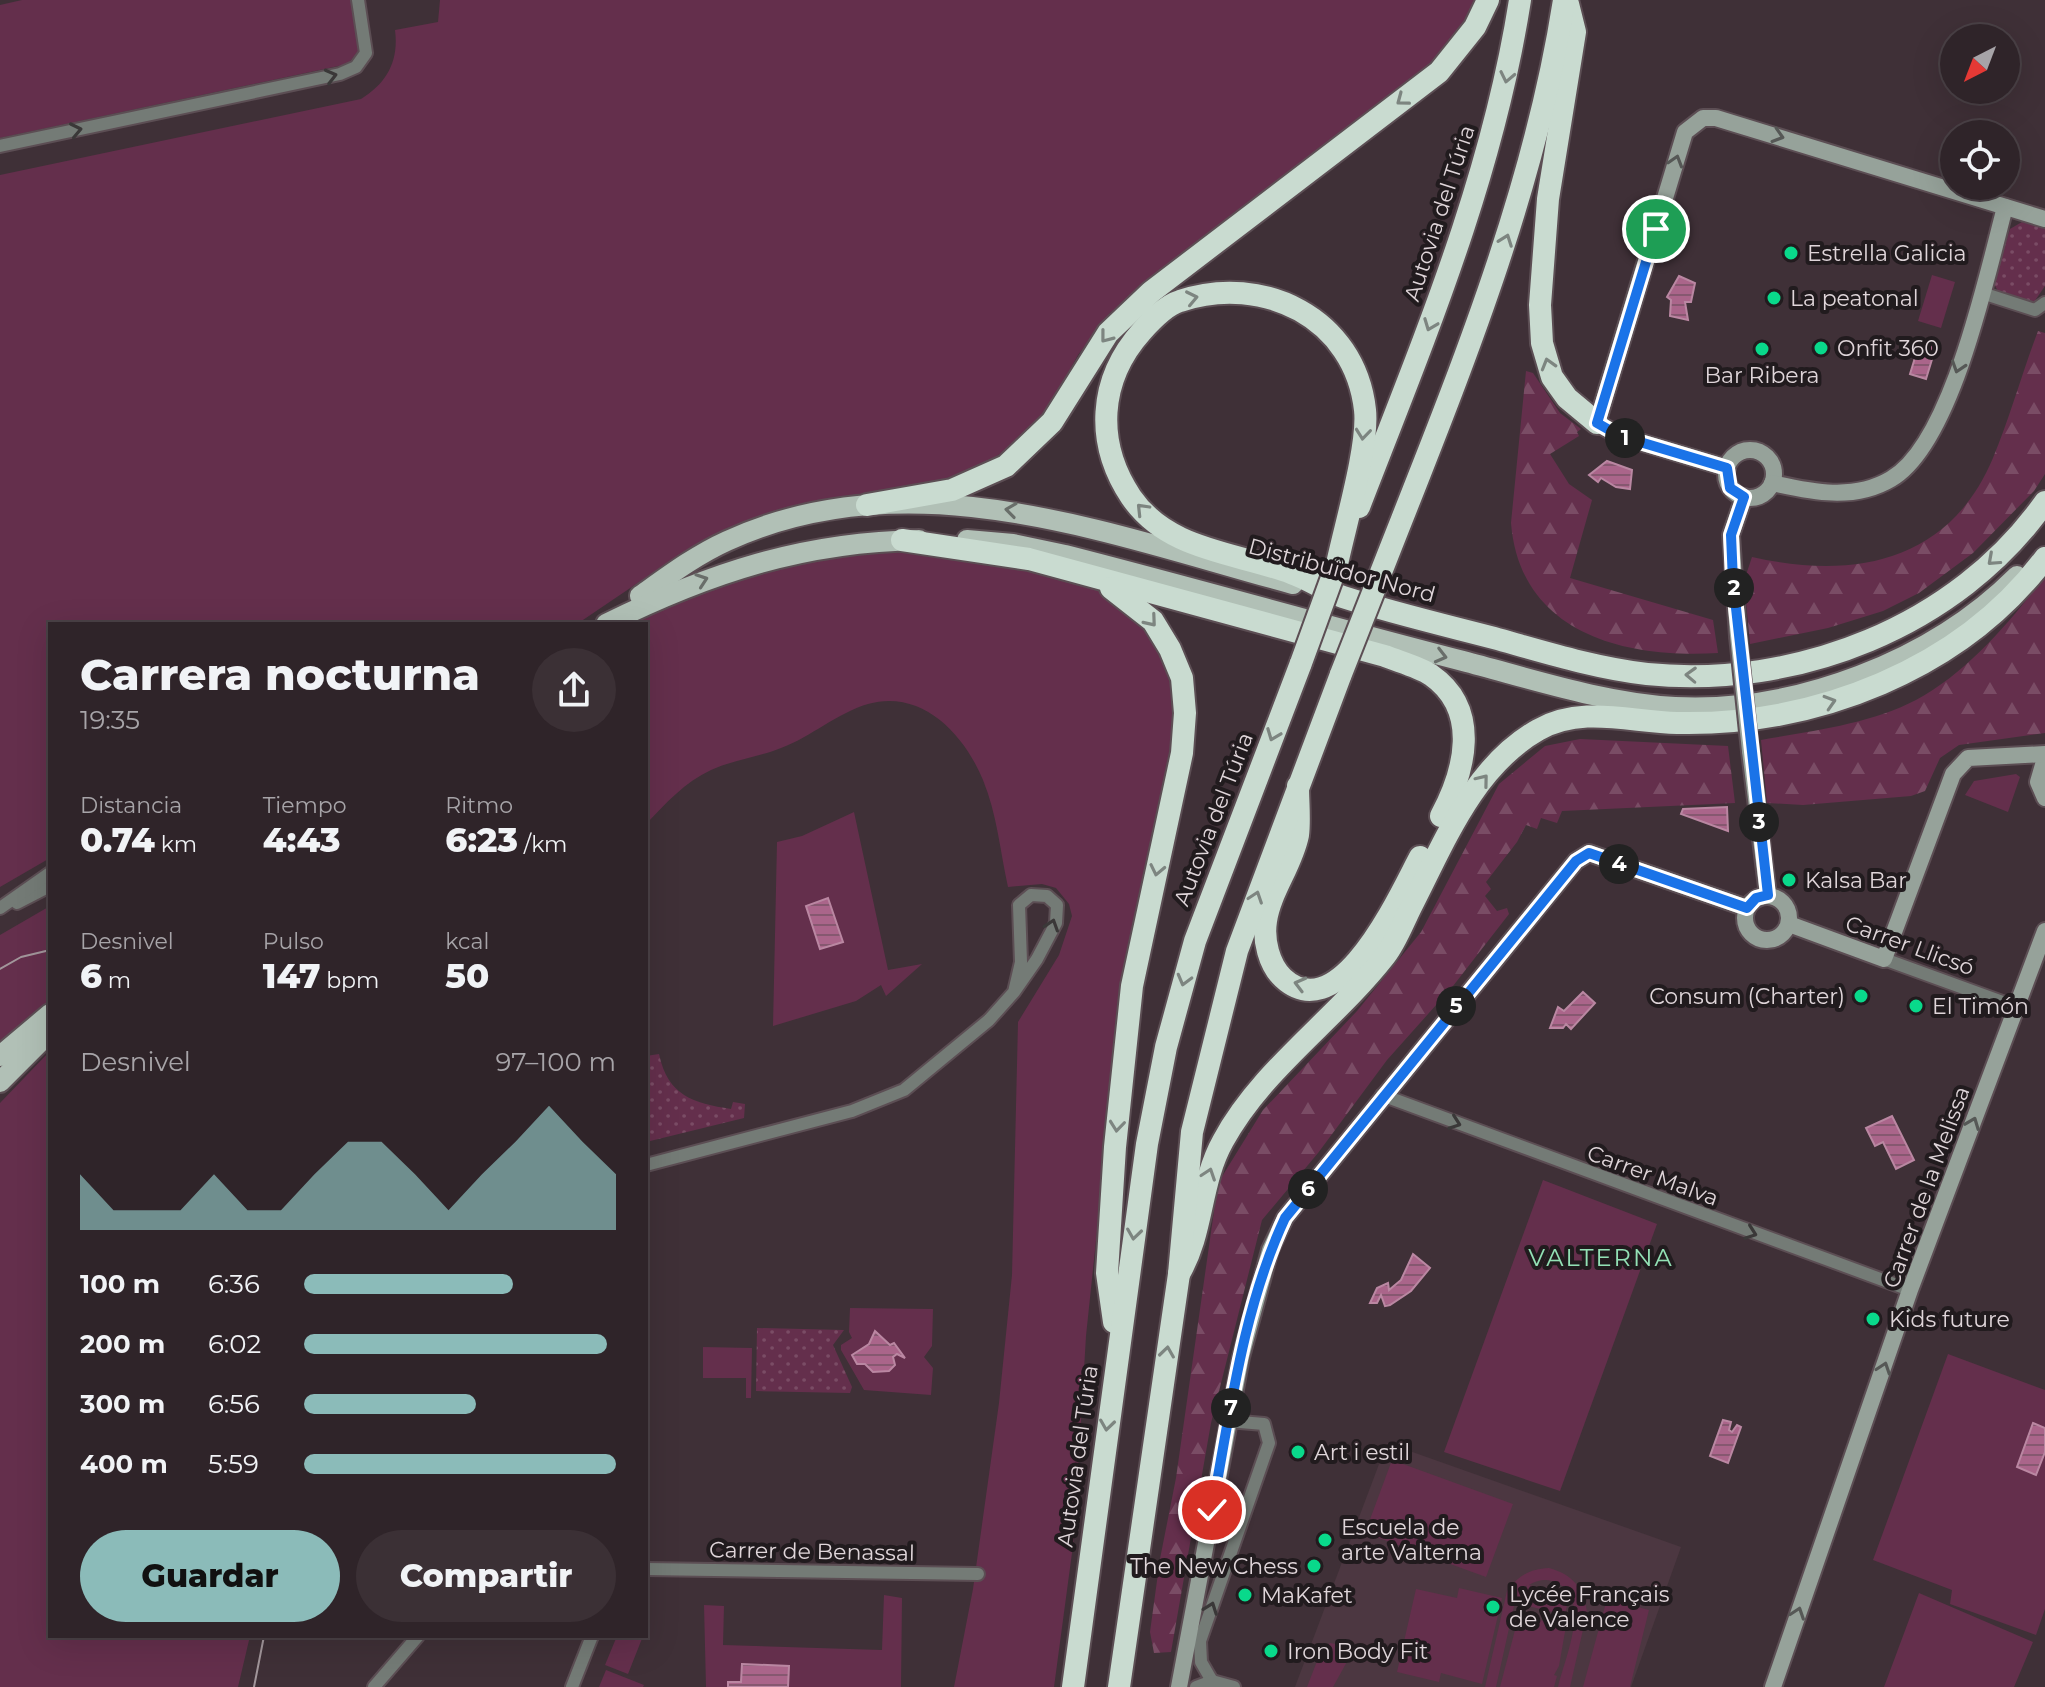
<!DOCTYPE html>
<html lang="es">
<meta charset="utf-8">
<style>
body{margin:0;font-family:Montserrat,sans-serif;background:#3b3035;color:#f1f3f6;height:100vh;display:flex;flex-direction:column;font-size:30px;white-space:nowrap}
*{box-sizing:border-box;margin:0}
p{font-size:26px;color:#a7a4a8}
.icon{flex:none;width:44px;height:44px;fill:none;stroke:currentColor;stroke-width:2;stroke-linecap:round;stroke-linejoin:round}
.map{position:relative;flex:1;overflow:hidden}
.details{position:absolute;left:48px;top:622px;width:600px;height:1016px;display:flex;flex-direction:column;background:#2f2429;border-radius:0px;box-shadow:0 8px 32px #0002,0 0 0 2px #4a4146}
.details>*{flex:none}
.needle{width:52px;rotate:222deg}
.fabs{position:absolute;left:1940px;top:24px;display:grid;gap:16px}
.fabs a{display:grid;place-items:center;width:80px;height:80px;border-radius:50%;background:#2f2429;box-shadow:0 8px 32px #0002,0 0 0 2px #4a4146;font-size:40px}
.pin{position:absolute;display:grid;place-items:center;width:68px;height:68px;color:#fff;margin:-34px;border:4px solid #fff;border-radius:50%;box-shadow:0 2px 8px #0007}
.km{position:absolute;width:40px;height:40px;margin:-20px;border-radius:50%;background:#222;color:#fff;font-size:22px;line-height:40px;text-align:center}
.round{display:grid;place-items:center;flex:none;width:84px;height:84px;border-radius:42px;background:#3b3035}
.headline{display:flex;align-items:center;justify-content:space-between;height:136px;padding:0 32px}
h1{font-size:44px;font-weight:800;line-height:60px}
.metrics{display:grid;grid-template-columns:repeat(3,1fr);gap:12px;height:136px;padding:8px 32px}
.metrics div{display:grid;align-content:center}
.metrics b{font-size:34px;font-weight:800}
.metrics small{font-size:22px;font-weight:400}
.metrics p{font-size:22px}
.chart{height:224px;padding:16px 32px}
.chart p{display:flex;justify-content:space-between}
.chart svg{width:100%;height:144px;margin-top:8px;fill:#8bbbb9;opacity:.7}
.button{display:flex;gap:16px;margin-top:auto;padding:16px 32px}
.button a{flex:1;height:92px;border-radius:48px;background:#8bbbb9;color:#111;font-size:32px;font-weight:800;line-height:92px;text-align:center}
.button a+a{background:#3b3035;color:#f1f3f6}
ul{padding:0 32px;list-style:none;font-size:26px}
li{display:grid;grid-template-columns:128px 96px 1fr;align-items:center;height:60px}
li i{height:20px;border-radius:10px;background:#8bbbb9}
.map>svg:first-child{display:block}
.built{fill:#4c3741}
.green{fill:#642f4c}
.forest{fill:url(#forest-firs)}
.garden{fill:url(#garden-dots)}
.water{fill:url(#water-rules);stroke:#ba87a2;stroke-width:2}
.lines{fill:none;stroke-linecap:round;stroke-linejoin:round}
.street-casing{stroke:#5c4e54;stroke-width:16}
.secondary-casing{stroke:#5c4e54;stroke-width:20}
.primary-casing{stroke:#5c4e54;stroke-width:24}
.highway-casing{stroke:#5c4e54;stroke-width:26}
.street{stroke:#747b76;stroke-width:12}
.secondary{stroke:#96a29a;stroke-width:16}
.primary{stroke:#b1c0b6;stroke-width:20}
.highway{stroke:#c9dbd0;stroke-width:22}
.tram{stroke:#a2969b;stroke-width:2}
.secondary-bridge-casing{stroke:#5c4e54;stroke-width:20;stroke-linecap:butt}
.highway-bridge-casing{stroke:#5c4e54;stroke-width:26;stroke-linecap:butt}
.secondary-bridge{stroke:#96a29a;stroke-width:16}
.highway-bridge{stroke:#c9dbd0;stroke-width:22}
.oneway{stroke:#3a3838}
.oneway2{stroke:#7d8580}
.oneway3{stroke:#565856}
.oneway4{stroke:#696e6a}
.route-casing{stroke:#fff;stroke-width:16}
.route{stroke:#1a73e8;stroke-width:10}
.poi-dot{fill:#09d98b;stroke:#211b1e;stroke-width:3}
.labels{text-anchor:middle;stroke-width:8;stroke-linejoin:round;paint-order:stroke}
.street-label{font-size:22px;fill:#dfd5d9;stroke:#211b1e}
.poi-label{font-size:22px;fill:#dfd5d9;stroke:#211b1e;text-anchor:start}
.neighbourhood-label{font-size:24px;letter-spacing:2px;fill:#93e1b5;stroke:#211b1e}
</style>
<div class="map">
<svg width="2045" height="1687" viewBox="0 0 2045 1687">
<defs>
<pattern id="forest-firs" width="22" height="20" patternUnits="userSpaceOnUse" patternTransform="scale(2)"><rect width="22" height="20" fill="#642f4c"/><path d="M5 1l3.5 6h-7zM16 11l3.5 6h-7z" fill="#7a4c65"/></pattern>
<pattern id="garden-dots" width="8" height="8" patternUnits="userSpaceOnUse" patternTransform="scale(2)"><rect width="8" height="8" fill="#642f4c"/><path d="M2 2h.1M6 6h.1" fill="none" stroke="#7a4c65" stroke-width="1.8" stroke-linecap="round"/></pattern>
<pattern id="water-rules" width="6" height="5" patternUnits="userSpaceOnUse" patternTransform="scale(2)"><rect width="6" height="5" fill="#aa658a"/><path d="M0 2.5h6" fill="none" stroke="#865870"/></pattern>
</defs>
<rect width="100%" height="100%" fill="#3f3037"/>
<path class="built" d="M1387 1443 1681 1547 1631 1687H1295Z"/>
<g class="green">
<path d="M22 0H352L359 50 348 64 0 138V5Z"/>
<path d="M440 0H1479L1468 25 1425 70 1110 313 1078 355 1046 413 1007 450 969 472 938 481 797 505 731 528 685 551 577 624H50V858L0 887V175L361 99C387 83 399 61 395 30L438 22Z"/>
<path d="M1932 275 1955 282 1941 328 1918 321Z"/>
<path d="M886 549H946L1097 587 1129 608 1153 639 1170 677 1175 718 1172 760 1124 974 1086 1336 1074 1538 1054 1687H954L973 1589 999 1403 1012 1275 1018 1022 1059 955 1072 916 1069 904 1056 888 1042 884 1008 887C1000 851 997 814 983 780 964 734 922 689 868 704 837 713 811 737 781 748 759 757 733 760 711 770 685 782 666 803 646 824V624H627L727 581 806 559Z"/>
<path d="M2016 774 2020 777 2008 812 1965 795 1974 781Z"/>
<path d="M854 812 888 970 922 964 886 996 881 985 856 1001 773 1026 777 842 802 836Z"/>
<path d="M50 906V1003L0 1047V935Z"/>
<path d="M50 1051V1636H250L238 1687H0V1103Z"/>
<path d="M1543 1180 1657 1224 1560 1491 1444 1452Z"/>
<path d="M850 1308 933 1309 932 1346 924 1357 933 1368 931 1395 864 1390 841 1350V1345L852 1338 849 1332Z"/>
<path d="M703 1347 752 1348 751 1398H746V1378H703Z"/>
<path d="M1948 1354 2045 1390V1609L2036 1635 1950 1604 1952 1590 1873 1560Z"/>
<path d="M1392 1460 1513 1504 1486 1577 1365 1533Z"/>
<path d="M1549 1568C1572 1574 1584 1588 1587 1612L1570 1687H1558C1564 1660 1591 1602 1559 1584 1549 1578 1539 1579 1529 1585L1569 1595 1565 1615 1524 1605 1527 1585 1514 1606 1496 1687H1485L1507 1591C1519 1575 1530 1569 1549 1568Z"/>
<path d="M1459 1588 1502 1598 1482 1684 1441 1673 1439 1682 1397 1672 1416 1589 1457 1598Z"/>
<path d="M1919 1593 2033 1642 2014 1687H1884Z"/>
<path d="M884 1595 902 1598 901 1687H706L704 1605 724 1606 723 1645 882 1650Z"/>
<path d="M1607 1599 1649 1610 1630 1687H1583Z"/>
<path d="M1519 1615 1566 1626 1559 1666 1554 1675 1557 1676 1554 1687H1500Z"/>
<path d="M617 1636H643L628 1674 605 1665Z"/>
<path d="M1330 1643 1343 1645 1349 1658 1333 1687H1307L1321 1651Z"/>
<path d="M606 1670 644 1685 643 1687H599Z"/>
</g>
<g class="forest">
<path d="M2038 331 2045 333V474L2034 491 1973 553 1919 593 1883 611 1828 628 1750 644 1744 581 1752 557C1853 580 1949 563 1993 458 2010 417 2022 373 2038 331Z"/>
<path d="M1526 371 1533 373 1560 413 1581 429 1577 432 1579 436 1550 454 1569 484 1592 500 1570 578 1713 620 1718 653C1624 659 1520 633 1511 523Z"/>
<path d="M2045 576V733L1959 745 1940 758 1925 791 1911 796 1803 805 1767 803 1761 740C1812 731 1870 724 1916 700 1967 673 2011 621 2045 576Z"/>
<path d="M1580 739 1728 746 1735 803 1562 811 1557 823 1541 818 1537 829 1526 825 1517 842 1486 882 1491 889 1485 896 1497 911 1507 908 1509 914 1453 986 1387 1060 1318 1153 1262 1220 1211 1423 1171 1652 1154 1653 1150 1632 1160 1559 1176 1478 1218 1183 1263 1110 1357 1011 1421 932 1499 784 1545 746Z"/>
</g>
<g class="garden">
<path d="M2022 222 2045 228V286L2034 302 1999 293 1993 282 2010 229Z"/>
<path d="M659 1054C668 1096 693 1103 731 1109L733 1102 745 1104 744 1118 646 1142V1056Z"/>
<path d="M757 1328 844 1330 833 1345 852 1387 850 1393 756 1391Z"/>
</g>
<g class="water">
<path d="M1679 276 1695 283 1691 302H1685L1688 320 1670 316 1671 300 1667 297Z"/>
<path d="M1921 338 1937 343 1926 379 1910 374Z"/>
<path d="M1607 461 1632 470 1630 489 1616 487 1601 478 1598 482 1589 475Z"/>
<path d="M1727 807 1728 831 1681 814 1683 809Z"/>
<path d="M828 898 843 942 820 949 806 906Z"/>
<path d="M1583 992 1595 1003 1571 1029 1566 1024 1563 1028H1550L1558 1007 1564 1011Z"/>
<path d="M1892 1116 1914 1160 1896 1169 1883 1142 1875 1146 1866 1128Z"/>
<path d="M1413 1254 1430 1268 1411 1291 1390 1305 1385 1306 1381 1295 1377 1303H1370L1377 1288 1388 1283 1389 1290 1401 1280Z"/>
<path d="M875 1331 890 1345 894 1343 905 1358 897 1354 893 1357 895 1365 889 1371 873 1372 865 1364H857L852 1355 869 1344Z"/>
<path d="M1723 1420 1731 1422 1729 1430 1732 1432 1737 1425 1741 1427 1728 1463 1710 1456Z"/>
<path d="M2033 1423 2045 1428V1452L2036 1475 2017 1467Z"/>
<path d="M742 1664 789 1666 788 1687H728V1682H741Z"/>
</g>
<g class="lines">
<g class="street-casing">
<g id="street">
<path d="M0 146 340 74 356 67 366 53 358 0"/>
<path d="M1982 293 2035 310 2045 303"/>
<path d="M17 903 50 886"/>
<path d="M0 908 50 873"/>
<path d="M1884 959 2016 1007"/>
<path d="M1382 1095 1910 1290"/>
<path d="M646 1165 852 1111 904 1090 989 1020 1014 992 1037 959 1056 923 1057 905 1047 896 1031 895 1019 905 1021 962 1014 992"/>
<path d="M646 1569 978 1574"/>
<path d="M1212 1681 1201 1662 1200 1641 1269 1443 1264 1424 1228 1421"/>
<path d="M374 1687 418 1636"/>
<path d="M572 1687 592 1636"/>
<path d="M1196 1687 1212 1681 1234 1687"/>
</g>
</g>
<g class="secondary-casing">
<g id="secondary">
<circle cx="1750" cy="474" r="24"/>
<path d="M1727 468 1620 436 1597 423 1685 132 1703 118H1716L2045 219"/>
<path d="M1772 483C1812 492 1854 501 1891 479 1952 444 1987 274 2005 207"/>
<path d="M1738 636 1731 535 1744 497"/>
<path d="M1750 751 1768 895"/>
<path d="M2045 758 2038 782 2045 798"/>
<circle cx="1767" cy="918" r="22"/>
<path d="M1789 924 1884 959 1953 774 1968 758 2045 754"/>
<path d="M1179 1687 1241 1357 1270 1250 1285 1218 1576 861 1589 853 1747 908"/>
<path d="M1773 1687 1910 1290 2045 931"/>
</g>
</g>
<g class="primary-casing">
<g id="primary">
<path d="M967 540 1013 544 1065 555C1198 589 1330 627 1463 661 1532 679 1604 703 1675 707 1796 713 1932 661 2017 576"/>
<path d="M640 596C668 576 696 555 727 541 911 456 1111 535 1293 584"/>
<path d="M606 624C709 573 803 542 919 540"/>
<path d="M0 1056 50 1014"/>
<path d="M0 1082 50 1032"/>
</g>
</g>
<g class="highway-casing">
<g id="highway">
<path d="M1568 4 1575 32 1548 199 1540 305 1542 343 1552 377 1567 398 1597 423"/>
<path d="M867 505 952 490 1006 466 1052 422 1108 333 1151 292 1439 72 1475 27 1488 0"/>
<path d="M1359 507C1424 339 1492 179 1520 0"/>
<path d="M902 540 1029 559 1385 656C1400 662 1419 667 1431 675 1481 710 1465 771 1441 816"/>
<path d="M1337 564C1345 526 1369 445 1365 410 1355 318 1263 273 1180 301 1166 305 1152 320 1142 331 1098 380 1095 443 1131 497 1168 551 1235 552 1291 573 1309 579 1325 591 1343 597 1393 613 1444 625 1494 638 1544 652 1595 668 1647 674 1796 689 1957 627 2045 502"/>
<path d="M1378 580C1452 391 1533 201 1564 0"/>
<path d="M1111 588 1153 621 1170 649 1182 678 1185 713 1182 753 1132 986 1115 1147 1107 1273 1114 1322"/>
<path d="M1298 786C1298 802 1300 820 1298 835 1292 865 1270 892 1266 921 1263 940 1269 965 1283 978 1340 1031 1401 892 1420 857"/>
<path d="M1179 1274C1204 1232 1199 1184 1223 1141 1262 1069 1335 1020 1385 956 1396 942 1403 923 1411 907 1444 843 1473 767 1538 730 1582 705 1630 722 1677 723 1815 726 1961 670 2045 558"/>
<path d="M1073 1687 1147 1144 1166 1047 1195 941 1301 663"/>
<path d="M1119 1687 1179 1274 1192 1132 1237 951 1341 674"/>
</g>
</g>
<use href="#street" class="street"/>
<use href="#secondary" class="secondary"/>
<use href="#primary" class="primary"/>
<use href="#highway" class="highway"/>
<g class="tram">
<path d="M0 969 21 957 50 950"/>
<path d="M254 1687 264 1636"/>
</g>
<g class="secondary-bridge-casing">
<path id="secondary-bridge" d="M1738 636 1750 751"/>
</g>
<g class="highway-bridge-casing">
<g id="highway-bridge">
<path d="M1301 663 1337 564"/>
<path d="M1341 674 1378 580"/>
</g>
</g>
<use href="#secondary-bridge" class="secondary-bridge"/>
<use href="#highway-bridge" class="highway-bridge"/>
</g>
<defs><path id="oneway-chevron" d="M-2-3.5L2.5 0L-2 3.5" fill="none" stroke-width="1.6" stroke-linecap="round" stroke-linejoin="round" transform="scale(2)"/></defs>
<g class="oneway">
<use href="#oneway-chevron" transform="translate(331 76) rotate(-14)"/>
<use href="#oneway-chevron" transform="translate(76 130) rotate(-12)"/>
<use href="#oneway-chevron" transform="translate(1052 925) rotate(-72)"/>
<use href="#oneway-chevron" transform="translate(1455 1123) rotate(20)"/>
<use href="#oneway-chevron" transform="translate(1751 1233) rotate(20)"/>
<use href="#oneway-chevron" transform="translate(1211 1608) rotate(-70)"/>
</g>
<g class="oneway2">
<use href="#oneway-chevron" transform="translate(1507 77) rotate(102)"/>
<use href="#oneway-chevron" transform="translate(1402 100) rotate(143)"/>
<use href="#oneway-chevron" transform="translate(1506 240) rotate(-70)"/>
<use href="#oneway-chevron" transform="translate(1192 298) rotate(-12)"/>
<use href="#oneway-chevron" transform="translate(1430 325) rotate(111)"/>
<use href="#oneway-chevron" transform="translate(1106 337) rotate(128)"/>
<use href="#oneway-chevron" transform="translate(1548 364) rotate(-106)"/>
<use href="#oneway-chevron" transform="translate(1363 434) rotate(96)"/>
<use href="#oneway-chevron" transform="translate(1142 509) rotate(-134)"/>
<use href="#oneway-chevron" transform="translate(1993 560) rotate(138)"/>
<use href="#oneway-chevron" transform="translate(1151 621) rotate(50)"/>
<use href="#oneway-chevron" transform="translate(1691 675) rotate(-178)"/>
<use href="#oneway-chevron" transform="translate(1830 702) rotate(-17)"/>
<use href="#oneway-chevron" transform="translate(1273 735) rotate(111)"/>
<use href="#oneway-chevron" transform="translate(1483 780) rotate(-51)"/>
<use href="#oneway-chevron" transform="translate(1157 870) rotate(102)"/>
<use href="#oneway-chevron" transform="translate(1256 897) rotate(-71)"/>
<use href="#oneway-chevron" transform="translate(1184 980) rotate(105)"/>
<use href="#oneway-chevron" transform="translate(1300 984) rotate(-165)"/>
<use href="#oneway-chevron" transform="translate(1117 1126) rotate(96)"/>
<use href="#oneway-chevron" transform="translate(1209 1174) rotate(-71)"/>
<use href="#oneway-chevron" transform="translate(1134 1234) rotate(98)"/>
<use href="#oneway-chevron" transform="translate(1167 1352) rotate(-82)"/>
<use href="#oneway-chevron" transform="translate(1107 1425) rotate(98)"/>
</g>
<g class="oneway3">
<use href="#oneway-chevron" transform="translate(1778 136) rotate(17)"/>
<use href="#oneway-chevron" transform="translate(1676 161) rotate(-73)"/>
<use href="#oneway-chevron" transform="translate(1958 367) rotate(108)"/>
<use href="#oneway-chevron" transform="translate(1973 1123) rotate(-69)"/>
<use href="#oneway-chevron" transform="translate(1884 1368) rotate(-71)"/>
<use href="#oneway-chevron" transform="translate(1798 1613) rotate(-71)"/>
</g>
<g class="oneway4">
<use href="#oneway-chevron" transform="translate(1011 510) rotate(-172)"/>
<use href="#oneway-chevron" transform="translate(702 580) rotate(-19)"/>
<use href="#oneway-chevron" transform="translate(1441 656) rotate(14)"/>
</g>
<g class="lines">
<g class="route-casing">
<path id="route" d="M1212 1510C1230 1413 1243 1308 1285 1218L1576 861 1589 853 1747 908 1756 898 1768 895 1733 581 1731 535 1744 497 1730 488 1727 468 1620 436 1597 423 1656 229"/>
</g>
<use href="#route" class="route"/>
</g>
<g class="poi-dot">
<circle cx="1791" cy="253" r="8"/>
<circle cx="1774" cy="298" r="8"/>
<circle cx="1821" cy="348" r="8"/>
<circle cx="1762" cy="349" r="8"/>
<circle cx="1789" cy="880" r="8"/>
<circle cx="1861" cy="996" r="8"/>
<circle cx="1916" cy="1006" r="8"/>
<circle cx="1873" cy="1319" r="8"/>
<circle cx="1298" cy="1452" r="8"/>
<circle cx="1325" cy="1540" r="8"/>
<circle cx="1314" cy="1566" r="8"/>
<circle cx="1245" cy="1595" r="8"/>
<circle cx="1493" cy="1607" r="8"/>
<circle cx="1271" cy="1651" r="8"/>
</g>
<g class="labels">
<g class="street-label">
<text transform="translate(1439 213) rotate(-72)" y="8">Autovia del Túria</text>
<text transform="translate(1342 570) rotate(15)" y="8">Distribuïdor Nord</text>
<text transform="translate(1213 819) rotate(-69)" y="8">Autovia del Túria</text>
<text transform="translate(1910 945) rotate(20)" y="8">Carrer Llicsó</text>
<text transform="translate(1653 1175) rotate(20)" y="8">Carrer Malva</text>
<text transform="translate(1926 1187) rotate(-70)" y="8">Carrer de la Melissa</text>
<text transform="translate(1077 1456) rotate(-82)" y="8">Autovia del Túria</text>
<text transform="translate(812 1551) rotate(1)" y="8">Carrer de Benassal</text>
</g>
<g class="poi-label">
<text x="1807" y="261">Estrella Galicia</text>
<text x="1790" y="306">La peatonal</text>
<text x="1837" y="356">Onfit 360</text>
<text x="1762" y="383" text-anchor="middle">Bar Ribera</text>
<text x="1805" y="888">Kalsa Bar</text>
<text x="1845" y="1004" text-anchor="end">Consum (Charter)</text>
<text x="1932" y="1014">El Timón</text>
<text x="1889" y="1327">Kids future</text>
<text x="1314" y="1460">Art i estil</text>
<text x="1341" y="1535">Escuela de<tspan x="1341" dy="25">arte Valterna</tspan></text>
<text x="1298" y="1574" text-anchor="end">The New Chess</text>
<text x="1509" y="1602">Lycée Français<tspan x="1509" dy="25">de Valence</tspan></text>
<text x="1261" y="1603">MaKafet</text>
<text x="1287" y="1659">Iron Body Fit</text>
</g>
<g class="neighbourhood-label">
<text x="1601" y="1266">VALTERNA</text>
</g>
</g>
</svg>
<div class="fabs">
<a><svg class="needle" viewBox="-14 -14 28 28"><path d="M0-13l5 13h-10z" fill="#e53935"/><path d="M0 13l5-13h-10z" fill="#a7a4a8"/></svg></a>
<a><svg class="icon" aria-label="locate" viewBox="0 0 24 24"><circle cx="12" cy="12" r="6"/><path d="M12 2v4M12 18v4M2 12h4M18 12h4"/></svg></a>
</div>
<div class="pin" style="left:1656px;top:229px;background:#1e9e55"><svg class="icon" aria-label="arrive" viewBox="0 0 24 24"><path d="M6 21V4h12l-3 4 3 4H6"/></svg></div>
<div class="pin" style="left:1212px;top:1510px;background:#d93025"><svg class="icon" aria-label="check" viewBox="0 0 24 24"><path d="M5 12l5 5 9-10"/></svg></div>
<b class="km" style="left:1625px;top:438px">1</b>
<b class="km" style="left:1734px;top:588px">2</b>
<b class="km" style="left:1759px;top:822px">3</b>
<b class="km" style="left:1619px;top:864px">4</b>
<b class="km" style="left:1456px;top:1006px">5</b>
<b class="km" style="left:1308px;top:1189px">6</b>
<b class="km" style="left:1231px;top:1408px">7</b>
<section class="details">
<div class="headline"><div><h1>Carrera nocturna</h1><p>19:35</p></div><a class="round"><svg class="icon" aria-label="share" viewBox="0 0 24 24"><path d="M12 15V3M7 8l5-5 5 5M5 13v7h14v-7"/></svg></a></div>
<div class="metrics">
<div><p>Distancia</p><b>0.74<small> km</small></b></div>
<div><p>Tiempo</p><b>4:43</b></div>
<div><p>Ritmo</p><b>6:23<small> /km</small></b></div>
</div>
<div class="metrics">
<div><p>Desnivel</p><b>6<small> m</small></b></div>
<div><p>Pulso</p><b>147<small> bpm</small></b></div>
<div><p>kcal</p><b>50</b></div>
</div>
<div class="chart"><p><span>Desnivel</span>97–100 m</p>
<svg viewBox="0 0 160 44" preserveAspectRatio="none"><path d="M0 44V27L10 38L20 38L30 38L40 27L50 38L60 38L70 27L80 17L90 17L100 27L110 38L120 27L130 17L140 6L150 17L160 27V44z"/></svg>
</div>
<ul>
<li><b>100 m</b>6:36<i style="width:67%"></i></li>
<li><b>200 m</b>6:02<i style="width:97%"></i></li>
<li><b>300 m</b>6:56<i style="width:55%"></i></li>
<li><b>400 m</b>5:59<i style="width:100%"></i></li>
</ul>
<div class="button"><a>Guardar</a><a>Compartir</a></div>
</section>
</div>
